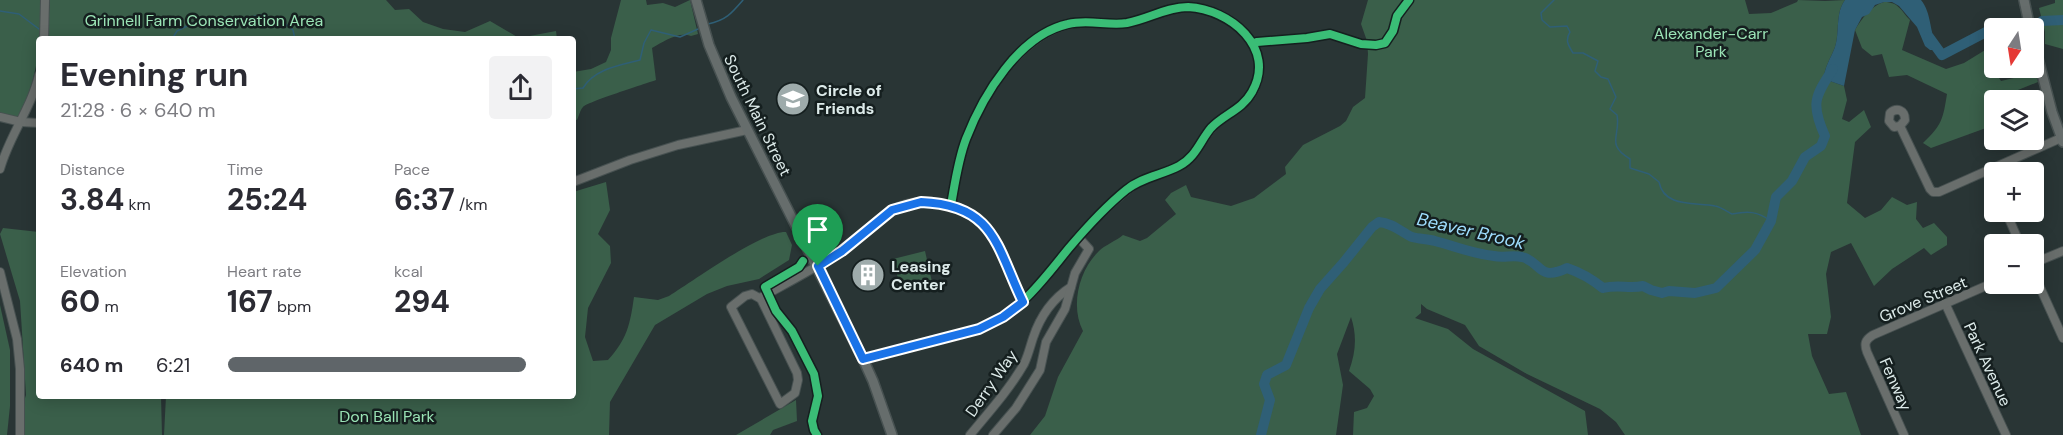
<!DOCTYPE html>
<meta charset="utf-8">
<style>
body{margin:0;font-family:"DM Sans",sans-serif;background:#f2f2f3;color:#2b2b33;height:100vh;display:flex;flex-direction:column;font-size:22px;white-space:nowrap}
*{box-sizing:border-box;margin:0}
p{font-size:20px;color:#7c7c81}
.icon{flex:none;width:33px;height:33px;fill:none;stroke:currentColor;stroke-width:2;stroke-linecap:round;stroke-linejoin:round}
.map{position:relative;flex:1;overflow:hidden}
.sheet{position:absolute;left:36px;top:36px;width:540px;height:363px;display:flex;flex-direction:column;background:#fff;border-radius:6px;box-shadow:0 3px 15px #0003}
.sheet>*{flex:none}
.needle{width:39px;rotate:192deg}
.tools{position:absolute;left:1984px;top:18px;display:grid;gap:12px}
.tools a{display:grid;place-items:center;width:60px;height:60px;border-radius:6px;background:#fff;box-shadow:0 3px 15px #0003;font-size:30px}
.pin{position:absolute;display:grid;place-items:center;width:51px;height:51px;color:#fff;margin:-62px -26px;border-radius:50% 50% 50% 0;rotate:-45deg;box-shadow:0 0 6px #0007}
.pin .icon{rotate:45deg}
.round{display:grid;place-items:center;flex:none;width:63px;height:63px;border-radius:6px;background:#f2f2f3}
.summary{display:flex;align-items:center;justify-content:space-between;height:102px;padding:0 24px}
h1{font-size:33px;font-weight:700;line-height:45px}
.stats{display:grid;grid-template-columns:repeat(3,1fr);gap:9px;height:102px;padding:6px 24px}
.stats div{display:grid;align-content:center}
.stats b{font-size:30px;font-weight:700}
.stats small{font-size:16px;font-weight:400}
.stats p{font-size:16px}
ul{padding:0 24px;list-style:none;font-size:20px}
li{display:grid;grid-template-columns:96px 72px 1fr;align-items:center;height:45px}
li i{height:15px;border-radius:8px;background:#5f6569}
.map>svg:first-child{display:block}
.green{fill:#3a5f4a}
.water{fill:#2f5f76}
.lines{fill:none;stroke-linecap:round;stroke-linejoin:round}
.stream{stroke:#2f5f76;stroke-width:1.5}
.river{stroke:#2f5f76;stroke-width:10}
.minor-casing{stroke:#475151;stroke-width:10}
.major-casing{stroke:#475151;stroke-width:12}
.minor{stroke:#696e6c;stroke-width:8}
.major{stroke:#666d6c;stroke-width:9}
.cycleway-casing{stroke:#151f1f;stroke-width:11}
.cycleway{stroke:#3abd76;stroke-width:8}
.route-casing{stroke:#fff;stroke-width:12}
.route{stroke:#1a73e8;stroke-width:8}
.labels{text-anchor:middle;stroke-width:5;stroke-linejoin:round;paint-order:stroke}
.park-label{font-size:16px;fill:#9be4b6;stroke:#151f1f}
.poi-label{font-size:16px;font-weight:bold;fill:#ddebea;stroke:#151f1f;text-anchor:start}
.street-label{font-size:16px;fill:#ddebea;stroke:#151f1f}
.water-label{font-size:18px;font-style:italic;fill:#9eddfe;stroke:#151f1f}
</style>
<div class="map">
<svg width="2063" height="435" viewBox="0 0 2063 435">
<rect width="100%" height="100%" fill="#293535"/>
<g class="green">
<path d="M0 0H42C41 47 38 73 19 118L0 113Z"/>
<path d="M50 0H386L395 10 409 9 423 22 443 29 465 32 490 21 519 38 556 31 557 39H47Z"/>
<path d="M621 0H646L647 5 663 3 675 7 690 0 698 34 691 36C678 31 663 42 652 48L656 80C645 84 587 102 583 107 580 110 579 116 577 120L573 119V72L591 69 606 62 611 50V38Z"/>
<path d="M1368 0H1745L1749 14 1771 13 1797 2 1798 0 1825 1 1845 0C1835 13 1840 32 1835 47 1831 58 1824 67 1824 79L1844 86 1847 100 1842 119 1849 122 1864 110 1871 127 1855 142 1847 203 1865 218 1881 210 1892 197 1907 205 1917 202 1916 219 1923 228 1934 223 1947 237V245L1931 255 1924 248 1892 269 1874 286 1851 243 1831 252 1826 274 1831 317 1827 334H1808L1812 356 1829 394 1846 392 1861 435H1625L1616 422 1600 409 1527 374 1479 346 1465 325 1427 309 1421 304V313L1415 318 1448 329 1473 349 1585 411 1588 435H1353L1354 412 1367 408 1374 396 1370 389 1349 371C1356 352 1357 335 1351 317L1337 354 1343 385 1336 435H1030L1045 416 1058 377 1083 331C1070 306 1079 270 1099 251 1105 245 1116 241 1123 235L1140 241 1147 238 1176 214 1165 200 1171 193 1186 185 1191 197 1231 206 1254 198 1286 174 1285 167 1303 145 1340 126 1346 121 1353 107 1365 98 1368 54 1367 41 1361 24Z"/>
<path d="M2055 0H2063V49L2045 44V32L2039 8 2055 3Z"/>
<path d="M1884 2C1899 2 1901 11 1910 20L1902 50 1946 69 1964 63 1995 44 1994 70 2001 81 2035 73 2038 82 2003 96 2005 100H1995V127L1986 128 1931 148 1923 143C1942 125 1943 119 1947 94L1907 75 1889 77 1882 54 1872 56 1862 48 1855 30C1862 18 1871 6 1884 2Z"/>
<path d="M606 182 610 210 598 234 610 246 611 263 588 308 585 337 593 361 608 360C627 339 630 325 634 297L658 300 669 296C693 281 762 231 786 232L792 245 789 260 759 279 727 286 707 294 655 325 610 402 609 435H164L166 396H573V192Z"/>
<path d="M3 228 39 232V396H161L162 435H23V404L26 395 20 301 0 234Z"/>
<path d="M925 251 932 282 901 290 893 259Z"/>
<path d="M0 305 10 350V406L7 435H0Z"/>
<path d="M796 400 797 421 773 430 770 435H736Z"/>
</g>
<path class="water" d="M1845 0H1921C1932 13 1929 33 1938 48L1935 50H1930L1925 46 1917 27 1899 6 1892 2H1884L1875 5 1869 14 1862 17 1855 30 1844 86 1824 79C1824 67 1831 58 1835 47 1840 32 1835 13 1845 0Z"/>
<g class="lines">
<g class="stream">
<path d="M1554 0 1541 13 1542 20 1550 27 1567 26 1570 32C1565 40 1568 45 1573 53H1583L1598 61 1595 71 1601 77 1608 79 1616 97 1610 109 1617 115C1621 136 1605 144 1630 159V168L1649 174 1659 182C1664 208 1695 202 1715 206 1721 207 1726 211 1732 214 1748 211 1757 211 1771 221"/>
<path d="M0 11 19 14 39 29"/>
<path d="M708 24C726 20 731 14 743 0"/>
<path d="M172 39 177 31 195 22 205 24 227 17 237 20 261 15 283 22 293 30 295 39"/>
<path d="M573 89 583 88C594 69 620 65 640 60L644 43 651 30 680 37 698 29"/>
</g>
<g class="river">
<path d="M2042 21 2063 20"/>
<path d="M2002 28 2019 25"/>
<path d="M1929 37 1942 55 1986 32 1995 30"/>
<path d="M1261 435 1270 400 1264 384 1267 375 1286 365 1309 308 1320 289 1344 262 1372 227 1379 222C1393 223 1401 232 1412 237 1419 239 1428 239 1435 241 1454 246 1474 254 1494 256 1503 258 1513 255 1522 257 1542 262 1538 282 1567 268 1579 272 1593 280 1603 288 1619 284 1628 289 1643 286L1651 290 1662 293 1669 291 1695 293 1716 288 1755 250 1771 221 1776 197 1792 181 1805 157 1821 146 1825 136C1811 105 1814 97 1833 69"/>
</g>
<g class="minor-casing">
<g id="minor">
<path d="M44 39 45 0"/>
<path d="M0 117 21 122 39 123"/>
<path d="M1900 126 1894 127 1889 121 1890 113C1897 107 1905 110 1905 120L1900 126 1930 189 1933 192H1939L2061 138"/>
<path d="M0 169C9 136 31 109 39 75"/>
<path d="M1989 170 1995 185"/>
<path d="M573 182 630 160 678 145 747 130"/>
<path d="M2006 212 2020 244"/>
<path d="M2034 263 2063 251"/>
<path d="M0 272 17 339 20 369V435"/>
<path d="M2034 274 2063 338"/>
<path d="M752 294 761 299 797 373 798 380 795 393 780 404 731 307 745 296Z"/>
<path d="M760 298C787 283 814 269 840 252 858 240 872 223 890 211 920 193 965 202 987 228 1005 249 1011 278 1023 302"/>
<path d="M1945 303 2006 435"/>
<path d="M863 359C885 353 907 347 929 341 957 335 986 330 1010 312 1034 295 1050 271 1069 248 1086 227 1106 207 1127 190 1143 177 1162 175 1179 166 1195 157 1200 142 1211 129 1222 115 1240 111 1251 95 1278 50 1231 8 1188 7 1166 7 1148 20 1127 23 1108 25 1088 19 1069 24 1020 35 983 95 966 139 958 160 955 183 951 205"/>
<path d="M970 435C989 412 1009 390 1024 364 1028 356 1030 347 1033 338 1040 317 1052 299 1071 287"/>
<path d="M993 435 1016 408 1040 370 1046 342 1065 309 1075 273 1089 249 1078 237"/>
<path d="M1904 435 1867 352C1864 344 1865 340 1873 335L1995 282"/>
</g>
</g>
<g class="major-casing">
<g id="major">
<path d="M696 0 709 45 731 97 863 359 873 381 892 435"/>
<path d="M2024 0 2030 28"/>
<path d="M2034 43 2052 112 2063 142"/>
</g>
</g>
<use href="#minor" class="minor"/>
<use href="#major" class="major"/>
<g class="cycleway-casing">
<g id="cycleway">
<path d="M1257 42 1307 38 1330 34 1361 44 1376 45 1385 43 1393 31 1397 16 1409 0"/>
<path d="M803 261 799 267 765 287 776 311 792 331 814 374 818 396 812 421 814 430 817 435"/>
<path d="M818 266 863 359 979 329C1020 313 1042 281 1069 248 1086 228 1105 207 1126 190 1142 177 1162 175 1179 166 1196 157 1200 141 1211 128 1224 114 1242 110 1252 92 1277 48 1230 9 1188 7 1167 7 1148 19 1127 23 1108 26 1088 19 1068 24 1019 35 983 95 966 139 958 160 955 183 951 205"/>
</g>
</g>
<use href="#cycleway" class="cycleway"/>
</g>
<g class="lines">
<g class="route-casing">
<path id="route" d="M921 202C995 205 996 246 1023 302L1003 317 979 329 863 359 818 266 842 251 892 210Z"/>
</g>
<use href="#route" class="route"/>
</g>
<defs>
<g id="school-disc" transform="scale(1.725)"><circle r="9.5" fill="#9eabab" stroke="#151f1f"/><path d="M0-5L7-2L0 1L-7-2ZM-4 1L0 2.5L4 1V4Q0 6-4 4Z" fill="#fff"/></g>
<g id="building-disc" transform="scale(1.725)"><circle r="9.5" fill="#9eabab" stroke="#151f1f"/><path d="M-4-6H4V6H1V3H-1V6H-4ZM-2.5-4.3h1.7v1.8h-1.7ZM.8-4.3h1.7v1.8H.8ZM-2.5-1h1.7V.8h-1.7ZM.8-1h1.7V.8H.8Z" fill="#fff"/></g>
</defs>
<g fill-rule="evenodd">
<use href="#school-disc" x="793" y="99"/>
<use href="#building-disc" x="868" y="275"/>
</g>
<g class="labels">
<g class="park-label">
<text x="204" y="26">Grinnell Farm Conservation Area</text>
<text x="1711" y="39">Alexander-Carr<tspan x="1711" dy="18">Park</tspan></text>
<text x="387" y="422">Don Ball Park</text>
</g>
<g class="poi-label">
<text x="816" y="96">Circle of<tspan x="816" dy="18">Friends</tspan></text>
<text x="891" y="272">Leasing<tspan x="891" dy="18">Center</tspan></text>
</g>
<g class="street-label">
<text transform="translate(758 115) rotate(64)" y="6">South Main Street</text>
<text transform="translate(1923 299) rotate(-23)" y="6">Grove Street</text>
<text transform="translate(1988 364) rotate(65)" y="6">Park Avenue</text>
<text transform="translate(991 383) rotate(-55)" y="6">Derry Way</text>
<text transform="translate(1896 384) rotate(66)" y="6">Fenway</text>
</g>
<g class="water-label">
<text transform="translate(1471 231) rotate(13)" y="6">Beaver Brook</text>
</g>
</g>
</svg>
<div class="tools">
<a><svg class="needle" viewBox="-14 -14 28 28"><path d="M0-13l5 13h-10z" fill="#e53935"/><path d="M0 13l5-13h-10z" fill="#7c7c81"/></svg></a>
<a><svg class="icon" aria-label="layers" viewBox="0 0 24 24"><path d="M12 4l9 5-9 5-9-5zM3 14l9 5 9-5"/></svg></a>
<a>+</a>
<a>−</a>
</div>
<div class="pin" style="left:818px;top:266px;background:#1e9e55"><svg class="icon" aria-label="arrive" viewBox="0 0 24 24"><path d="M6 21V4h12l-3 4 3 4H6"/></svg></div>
<section class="sheet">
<div class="summary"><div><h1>Evening run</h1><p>21:28 · 6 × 640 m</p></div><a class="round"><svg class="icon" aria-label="share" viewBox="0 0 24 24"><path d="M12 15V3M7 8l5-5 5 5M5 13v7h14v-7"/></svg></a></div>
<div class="stats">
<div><p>Distance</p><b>3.84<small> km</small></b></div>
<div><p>Time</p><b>25:24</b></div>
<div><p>Pace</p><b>6:37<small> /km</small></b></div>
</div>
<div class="stats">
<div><p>Elevation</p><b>60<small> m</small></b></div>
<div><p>Heart rate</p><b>167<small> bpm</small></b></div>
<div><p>kcal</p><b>294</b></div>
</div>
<ul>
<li><b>640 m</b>6:21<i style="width:92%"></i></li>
</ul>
</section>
</div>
